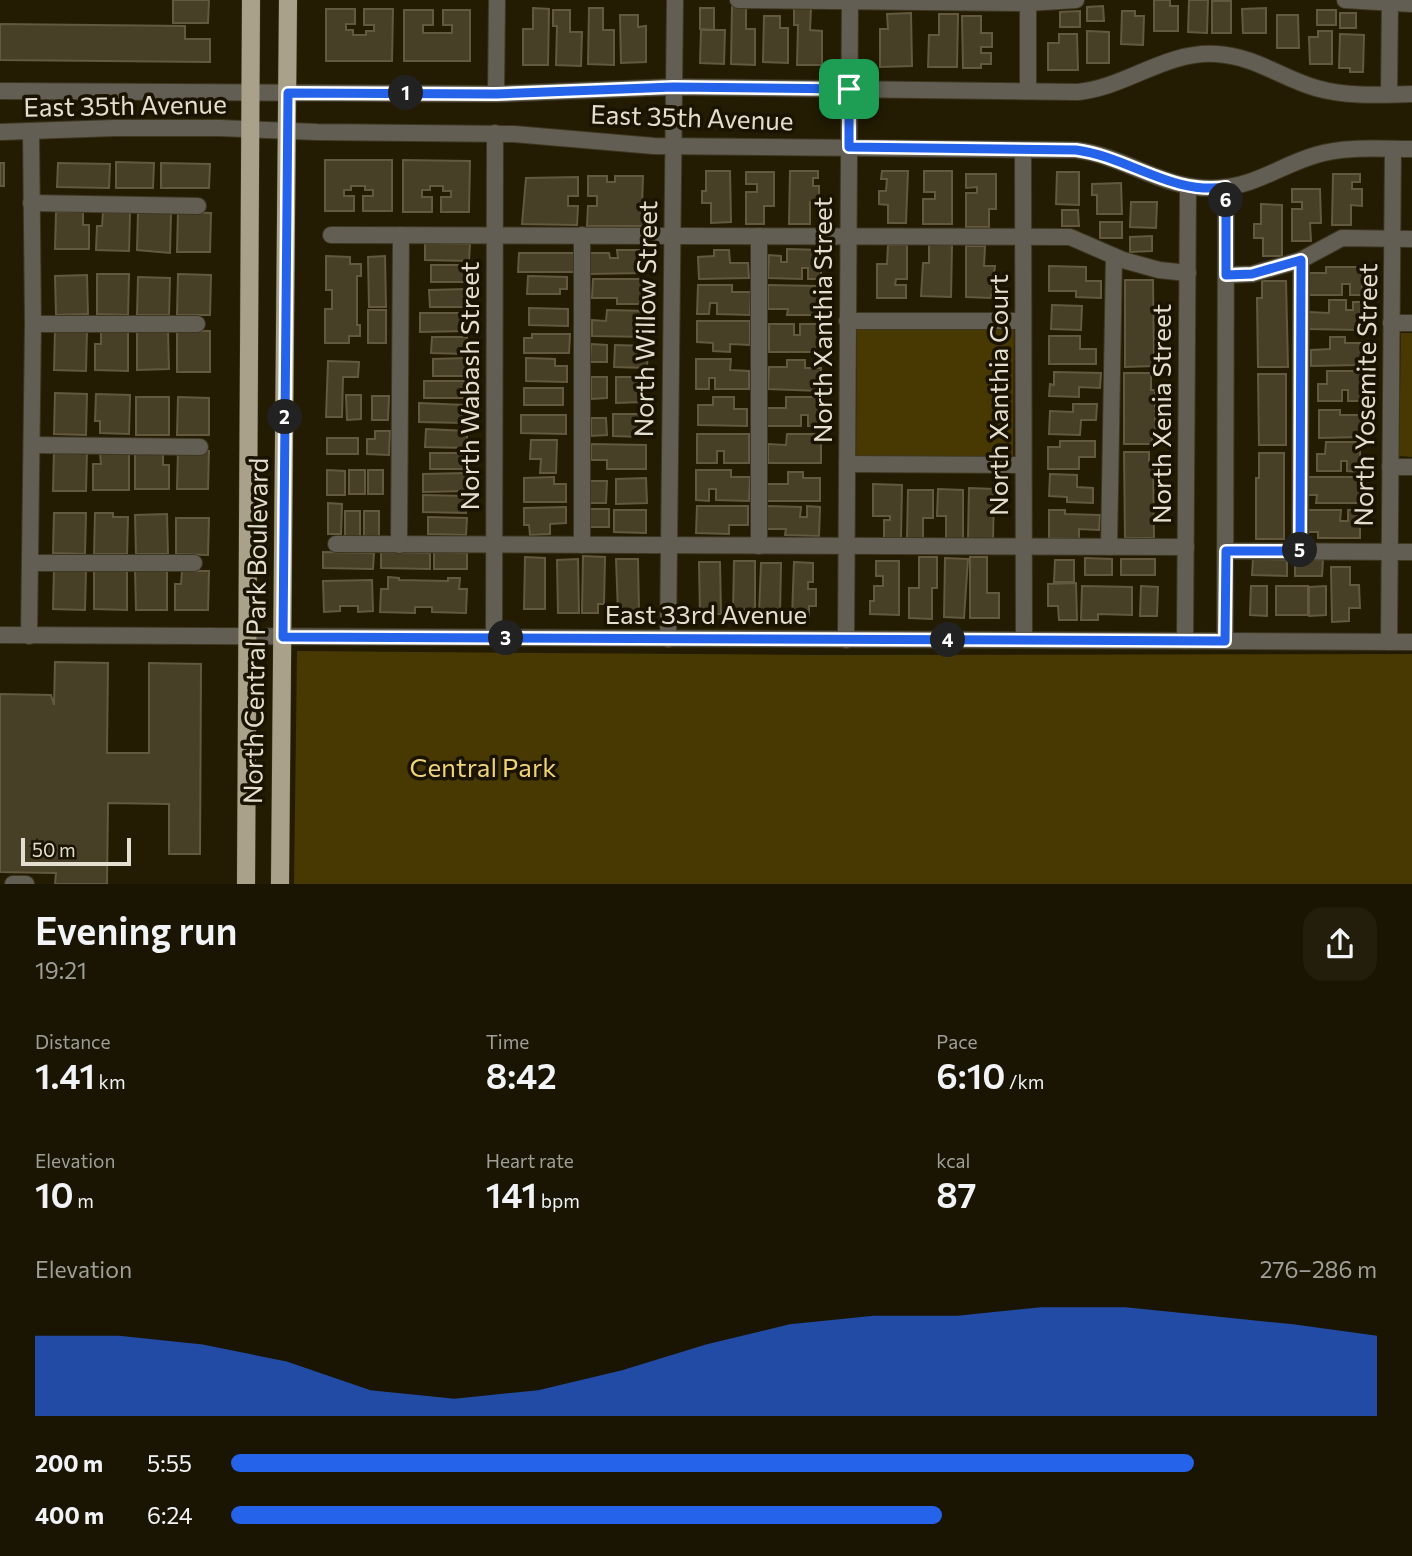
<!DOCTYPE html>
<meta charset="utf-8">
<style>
body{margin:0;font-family:Commissioner,sans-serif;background:#231e0c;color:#f1f3f6;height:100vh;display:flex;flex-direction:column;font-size:26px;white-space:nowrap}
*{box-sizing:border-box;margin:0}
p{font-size:23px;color:#9f9f99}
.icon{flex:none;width:38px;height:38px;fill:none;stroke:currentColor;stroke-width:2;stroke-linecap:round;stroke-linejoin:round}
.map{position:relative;height:884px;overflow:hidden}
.sheet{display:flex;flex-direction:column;background:#1a1502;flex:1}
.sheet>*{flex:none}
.scale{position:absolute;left:21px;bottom:18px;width:110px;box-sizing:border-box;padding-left:7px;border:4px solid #e3decf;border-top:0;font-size:19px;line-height:24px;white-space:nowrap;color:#e3decf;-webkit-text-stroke:5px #1a1300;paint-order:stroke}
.pin{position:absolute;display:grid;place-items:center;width:60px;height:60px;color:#fff;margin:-30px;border-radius:14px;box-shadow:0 4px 10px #0006}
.km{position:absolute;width:35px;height:35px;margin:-18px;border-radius:50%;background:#222;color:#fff;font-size:19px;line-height:35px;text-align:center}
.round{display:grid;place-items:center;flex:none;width:74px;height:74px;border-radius:21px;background:#231e0c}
.head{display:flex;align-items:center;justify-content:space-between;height:119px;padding:0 35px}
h1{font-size:38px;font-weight:600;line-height:52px}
.metrics{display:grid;grid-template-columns:repeat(3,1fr);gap:10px;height:119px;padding:7px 35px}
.metrics div{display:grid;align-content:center}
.metrics b{font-size:35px;font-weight:600}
.metrics small{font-size:19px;font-weight:400}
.metrics p{font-size:19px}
.chart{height:196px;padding:14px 35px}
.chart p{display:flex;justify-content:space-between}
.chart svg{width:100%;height:126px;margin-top:7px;fill:#2563eb;opacity:.7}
ul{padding:0 35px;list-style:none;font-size:23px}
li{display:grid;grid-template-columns:112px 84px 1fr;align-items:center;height:52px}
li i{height:18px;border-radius:9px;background:#2563eb}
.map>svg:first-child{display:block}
.green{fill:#483903}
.building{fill:#473f26;stroke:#62593f;stroke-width:2}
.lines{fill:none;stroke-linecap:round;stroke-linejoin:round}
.minor-casing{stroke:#3e3720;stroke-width:18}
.major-casing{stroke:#3e3720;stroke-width:19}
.minor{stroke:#625e53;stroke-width:16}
.major{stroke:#a9a189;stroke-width:18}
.route-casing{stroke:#fff;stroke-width:14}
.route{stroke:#2563eb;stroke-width:9}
.labels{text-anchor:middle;stroke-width:7;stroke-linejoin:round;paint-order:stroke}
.street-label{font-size:26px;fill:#e3decf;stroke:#1a1300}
.park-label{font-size:26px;fill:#efd377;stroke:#1a1300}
</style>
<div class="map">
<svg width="1412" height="884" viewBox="0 0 1412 884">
<rect width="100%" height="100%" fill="#231c03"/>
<g class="green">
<path d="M857 330H1014L1013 456H856Z"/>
<path d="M1401 333H1412V457L1399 456Z"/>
<path d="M297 651 815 655 1412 654V884H294Z"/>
</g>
<g class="building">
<path d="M173 0H209L208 23H173Z"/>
<path d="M1154 0H1170V6H1178V31H1154Z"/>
<path d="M1189 0H1208L1207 33 1188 32Z"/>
<rect x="1212" y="1" width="19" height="32"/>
<path d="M1103 6 1104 21H1087V7Z"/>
<path d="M732 7 746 8V29H755V65L731 64Z"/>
<path d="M533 8 549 9 548 65H523V29H533Z"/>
<path d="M589 8H603V30H614V65L588 64Z"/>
<path d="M700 8H714V30L700 29Z"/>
<path d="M794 8H811L810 30 822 31V65H797L798 25H794Z"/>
<path d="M1266 8V33H1243L1242 9Z"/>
<path d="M326 9H355V24H346V30H353V35H366V31H374V25H364V9H393L392 61H326Z"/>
<path d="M404 10H433V25H423V33H452V25H443V10H470V61H404Z"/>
<path d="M553 10H570V32H582L581 66 556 65 557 26H553Z"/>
<rect x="1317" y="10" width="19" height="15"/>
<path d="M1080 11V27H1060V12Z"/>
<path d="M1122 11H1135V16H1144L1143 45 1121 44Z"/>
<path d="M911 13 912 66 880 67V29H888L887 14Z"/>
<rect x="1340" y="13" width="16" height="15"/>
<path d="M939 14H958L957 67H928L929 35H939Z"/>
<path d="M620 15H638V27L646 26V62L621 63Z"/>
<path d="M1277 15H1298L1299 48H1277Z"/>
<path d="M764 16H780V28H788V63L763 62Z"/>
<path d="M962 16H981V33H992V47H981V53H991V64H981V68H963Z"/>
<path d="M0 24 185 26V39H210V62L0 60Z"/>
<path d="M701 30H725L724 64 700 63Z"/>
<path d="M1087 31 1109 32V63H1087Z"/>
<path d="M1318 31H1332V64H1310L1309 37H1318Z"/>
<path d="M1059 34H1077L1078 70H1048V43H1059Z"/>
<path d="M1340 34 1364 35 1363 72H1350V68H1339Z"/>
<path d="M325 160H392V211H363V196H373V190H365V186H351V190H344V196H354V211H325Z"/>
<path d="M403 160 470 161 469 212H441V197H451V191H443V186H430V190H422V197H432V212H403Z"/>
<path d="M116 162 154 163 153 188H116Z"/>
<rect x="0" y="163" width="4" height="23"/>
<path d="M58 163 110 164 109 188 57 187Z"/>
<path d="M161 163 210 164 209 188H161Z"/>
<path d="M706 171H730L731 222 711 223V203H702V191H706Z"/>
<path d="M790 171H818V178H813V186H819V202H810V224H789Z"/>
<path d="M882 171H908L906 223H888V205L879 204V191H886L887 179H881Z"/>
<path d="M924 171H952V224H923V199H935V192H924Z"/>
<path d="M746 172H774V206H764V224H746V192H757V184H746Z"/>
<path d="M1057 172H1079V205L1056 204Z"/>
<path d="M966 174H996V209H989V227H966V193H977V187L966 188Z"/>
<path d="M1333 174H1360V182H1352V189H1362V206L1351 205V225H1332Z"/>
<path d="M588 176H607V182H615V176H643L642 205H645V226H587L588 206H597V196H588Z"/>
<path d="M578 177V196H568V206H578L577 225 522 224 526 178Z"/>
<path d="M1121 183 1122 214H1097V195H1092V184Z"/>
<path d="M1292 189H1320L1321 223H1310L1311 241H1292V209H1302V202H1292Z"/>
<path d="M1131 202H1157L1156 228 1130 227Z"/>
<path d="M1261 204 1282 205V256H1263V238H1254V224H1261Z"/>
<path d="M1062 210H1078L1079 226H1062Z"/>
<path d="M56 212H83V225H89V249H55Z"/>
<path d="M103 212 130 213 129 251 96 250 97 226H102Z"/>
<path d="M138 212 171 213 170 253 137 250Z"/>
<path d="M178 212 211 213 210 252H177Z"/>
<rect x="1100" y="222" width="22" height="16"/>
<path d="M1152 236V251L1130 252V237Z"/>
<path d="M425 243 470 244 469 261 425 260Z"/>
<path d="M929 244 952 245 951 297 921 296 923 263H929Z"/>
<path d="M888 245H907V279H896L895 285H906V298H877V264H887Z"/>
<path d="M966 246H985L984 266H995L991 298 966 297Z"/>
<path d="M787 249 821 250V279H808V268H802V279L768 278 769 255 781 256V262H787Z"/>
<path d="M617 250H643V273L590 274V253H609L610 258H618Z"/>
<path d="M714 250H729L730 263H748L749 278 699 279 698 257 714 256Z"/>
<path d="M519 253H575V272H518Z"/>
<path d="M326 256 350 257V264H361V276H357V325H360V336H349V343H325V309H332V290H326Z"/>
<path d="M385 256 386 307H369L368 257Z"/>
<path d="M431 265H468L467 282H431Z"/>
<path d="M1049 266 1086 267V281H1101V298L1076 297V291H1049Z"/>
<path d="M1326 267H1362V295H1350V284H1342V295H1309V273H1326Z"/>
<path d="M97 274H129L128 315 97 314Z"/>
<path d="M178 274 211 275 210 315H177Z"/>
<path d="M87 275 88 314 56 315 55 276Z"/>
<path d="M528 276 567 277V289H560V294H527Z"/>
<path d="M138 277 170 278 169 315H137Z"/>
<path d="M593 279H644V304H617V298H592Z"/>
<path d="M1125 280H1153L1154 366 1125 367Z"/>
<path d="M1262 281H1286L1288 367H1258L1257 298H1262Z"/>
<path d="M698 285H732V292H751L750 315 717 314V303H710L709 314H697Z"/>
<path d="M768 285 820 286V315H787L788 309H768Z"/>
<path d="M467 289 468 307H430L429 290Z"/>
<path d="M1329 300H1346V310H1353V302H1361L1360 330 1309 329V312L1329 313Z"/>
<path d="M1052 305 1082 306 1081 330 1051 329Z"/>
<path d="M529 308 568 309V326L529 325Z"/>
<rect x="368" y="310" width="18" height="33"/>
<path d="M607 310 648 311V337L592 336V320L606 321Z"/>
<path d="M420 313H467L468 331 420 332Z"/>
<path d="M697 321H750V345L730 344V352L713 351V343L697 342Z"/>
<path d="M769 324H794V335H800V324H820V352H769Z"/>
<path d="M55 330H87L86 371 54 370Z"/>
<path d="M101 331 128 332V371L95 370V344H101Z"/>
<path d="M137 331H168L169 369 137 370Z"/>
<rect x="177" y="331" width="33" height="41"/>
<path d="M532 334H570L569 353H524V338H532Z"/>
<path d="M1049 336H1080V349H1096V364H1049Z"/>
<path d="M432 337H467V354L431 353Z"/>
<path d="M1330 337H1345V343H1361V365L1311 366V350L1330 349Z"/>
<path d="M591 344 607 345V362H590Z"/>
<path d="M615 345 648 346 647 368 614 367Z"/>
<path d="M468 358V376H433V359Z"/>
<path d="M526 358 555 359V366H567V382L526 381Z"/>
<path d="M696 359H731L730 370 749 371V389H715V378H709V389H696Z"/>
<path d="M787 360H805V368H821L820 391 768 389 769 367H787Z"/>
<path d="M328 361 359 362 358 377H343L342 417H326Z"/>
<path d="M1327 371H1361V401H1348V390H1342V401H1318V384H1327Z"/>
<path d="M1054 372 1101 373 1100 388 1079 387V397L1049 396 1050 384 1054 385Z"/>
<path d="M1124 373H1151V390H1155V433H1152V444H1124Z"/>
<path d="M1258 374H1286V445H1259Z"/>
<path d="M591 377H607V398L591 399Z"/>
<path d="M616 377H642V402L616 403Z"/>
<rect x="424" y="381" width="43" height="17"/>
<rect x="524" y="388" width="39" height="17"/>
<path d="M55 393 87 394 86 435 54 434Z"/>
<path d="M96 394 130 395 129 434 100 433V421H95Z"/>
<path d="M346 395H361V419L347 420Z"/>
<path d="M372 396H389L388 420H372Z"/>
<rect x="136" y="397" width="33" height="38"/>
<path d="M178 397 209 398V435H177Z"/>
<path d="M713 397H734V409H747V426L698 425V405H713Z"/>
<path d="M786 397H820V426H808V415H801V426H767V408H786Z"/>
<path d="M419 403 465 405 464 423 419 422Z"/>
<path d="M1073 404H1097L1096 420H1081L1080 435 1049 434 1050 411 1073 412Z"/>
<path d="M1319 410H1340V415H1361V437L1319 438Z"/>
<path d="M613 414H646L645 437 613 436Z"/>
<path d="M521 415H566V434L521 433Z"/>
<path d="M591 418H606L607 435 591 436Z"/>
<path d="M426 429 467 431V448L425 447Z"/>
<path d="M375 431H390L389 455 367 454V439H375Z"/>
<path d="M697 434H749V463H724V451H717V463H697Z"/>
<path d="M787 434H821V463H768V444L786 445Z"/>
<rect x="327" y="438" width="31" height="16"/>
<path d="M531 440H557L556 473H540L541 459H530Z"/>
<path d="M1060 441H1095V457H1079V469H1048V447H1060Z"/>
<path d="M1326 442H1360V472L1347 471V461H1341V471H1317V454H1325Z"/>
<path d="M591 444 646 445V469H607V460H591Z"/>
<path d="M54 450 87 451 86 491H53Z"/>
<path d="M178 450 209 451 208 489H177Z"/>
<path d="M163 451V465H169V489H135V452Z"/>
<path d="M1124 452H1149V464H1153L1154 538H1125Z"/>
<path d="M100 453H129V490H93V464H101Z"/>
<rect x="430" y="453" width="37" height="16"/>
<path d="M1259 453H1284V539H1256V478H1259Z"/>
<path d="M327 470 345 471V495H327Z"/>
<rect x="349" y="470" width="16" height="24"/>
<rect x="368" y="470" width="15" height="24"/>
<path d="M696 470H731V477H750L749 501 716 500V489H709V501L696 500Z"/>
<path d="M788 472H803V478H820V501H767V484H788Z"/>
<path d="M466 473 467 491 423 492V474Z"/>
<path d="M1050 474 1077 475V487L1093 488V503L1067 502V497L1049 496Z"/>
<path d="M554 477V484H566V502H524V478Z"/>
<path d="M1307 477H1359V503H1316L1317 495H1307Z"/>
<path d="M646 478 647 503 616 504V479Z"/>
<path d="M590 481H607L606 503H590Z"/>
<path d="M873 484 902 485 901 538H884V520H890V516H873Z"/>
<path d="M969 488 994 489 993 540 968 539Z"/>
<path d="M938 489 963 490V540H946V516H937Z"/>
<path d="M908 490H933V518H923V539H907Z"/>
<path d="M423 495 466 496V513L423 512Z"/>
<path d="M328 503 342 504 341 534H328Z"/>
<path d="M697 506H748V525H729V534L696 533Z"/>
<path d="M767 506 801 507 800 517H807V506L820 507 819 536 785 535 786 529H766Z"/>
<path d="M566 507V523L550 524V534L530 535 529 525H524V508Z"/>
<rect x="590" y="509" width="19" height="18"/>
<path d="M614 510H646V533L614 532Z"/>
<path d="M1049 510H1065V514L1100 515 1099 530 1079 529V539L1049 538Z"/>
<path d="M1308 510H1341L1340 521H1348V510H1360V538H1318V532H1307Z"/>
<rect x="345" y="511" width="15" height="25"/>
<rect x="364" y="511" width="15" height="25"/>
<path d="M54 513H86L85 554 53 553Z"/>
<path d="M95 513H113V517H128L127 554H94Z"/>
<path d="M167 514 168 554H136L135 515Z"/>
<path d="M428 517 467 518 466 535 428 534Z"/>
<path d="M176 518H209L208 555 176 554Z"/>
<path d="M323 552 374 553 373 569 323 568Z"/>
<path d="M381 552 430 553V569L381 568Z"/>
<path d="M434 552 467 553V569H434Z"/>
<path d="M583 556 605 557 604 604H598V613H582Z"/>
<path d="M525 557 545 558V609H524Z"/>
<path d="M919 557H937V588H932V619L909 618V588H919Z"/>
<path d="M970 557H987V593H999V618H970Z"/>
<path d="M945 558 968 559 964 618 944 617Z"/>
<path d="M1085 558 1112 559V575H1085Z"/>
<path d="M578 559 579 613H558L557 560Z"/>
<path d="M616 559H638L639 611 618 612Z"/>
<rect x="1121" y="559" width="34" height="16"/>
<path d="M1253 559 1287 560V576L1252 575Z"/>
<path d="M1295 559 1323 560 1322 576H1295Z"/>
<path d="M1055 560H1074V582H1054Z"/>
<path d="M734 561H755V610H745V615H733Z"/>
<path d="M876 561H899V615L870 614V601H874V586H883V576H876Z"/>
<path d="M699 562H720L721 614H700Z"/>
<path d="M794 562 813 563V582H808V589H816V606H809V616H792Z"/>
<path d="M761 563H781L780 614H759Z"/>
<path d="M1331 567H1350V585H1359L1360 608H1349V621L1332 622Z"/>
<path d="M54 569H86L85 610 53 609Z"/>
<path d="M94 569 127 570V610L94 609Z"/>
<path d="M167 569V610H136L135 570Z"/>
<path d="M182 571H209L208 610H175V584H181Z"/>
<path d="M388 577 399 578V580L448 581V578H460L459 589H467L466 613 432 612V607H415V613L380 612 381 589H388Z"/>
<path d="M372 580 373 611 358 612V606H340V611L324 612 323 581Z"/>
<path d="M1076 583 1077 620H1059L1058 606H1048V584Z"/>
<path d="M1082 586 1132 587V615L1098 614V620H1081Z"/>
<path d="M1141 586 1158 587 1157 616H1140Z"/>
<path d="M1251 586H1267V616L1250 615Z"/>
<rect x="1276" y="586" width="32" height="29"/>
<path d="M1326 586V615L1309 616V587Z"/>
<path d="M55 662 108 663 107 753H149V663L201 664 200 854H169V804L108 803 107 884H55L56 873 0 872V694L51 695 54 705Z"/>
</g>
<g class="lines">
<g class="minor-casing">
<g id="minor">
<path d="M738 0 1028 3 1076 0"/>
<path d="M1028 0V91"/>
<path d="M1345 0 1412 4"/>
<path d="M0 91 496 94 673 87 1078 92C1127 87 1165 51 1216 54 1255 56 1281 78 1316 88 1347 97 1380 95 1412 94"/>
<path d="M496 94 497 0"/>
<path d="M1389 94 1390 0"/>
<path d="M0 132 115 128H220L317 132 514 134 654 146 1076 150C1125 156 1164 190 1214 188 1256 187 1278 166 1316 155 1345 146 1381 149 1412 149"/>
<path d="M1023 150 1024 640"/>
<path d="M31 203 198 206"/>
<path d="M331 235 1070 237 1123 260 1159 270 1188 273"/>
<path d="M582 235V545"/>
<path d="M759 236V546"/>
<path d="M1226 275 1252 274 1301 260 1342 238 1412 239"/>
<path d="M847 321H1023"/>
<path d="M1391 323H1412"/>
<path d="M33 324H197"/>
<path d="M32 445 200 447"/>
<path d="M847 464 1023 465"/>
<path d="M1390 467H1412"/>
<path d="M336 544 1186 547"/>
<path d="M399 545 401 235"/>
<path d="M1109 547 1114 256"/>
<path d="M1226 551 1412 552"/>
<path d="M1300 551 1301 260"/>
<path d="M30 563H194"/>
<path d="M0 635 1412 642"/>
<path d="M29 636 33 324 31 131"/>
<path d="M494 638 495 133"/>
<path d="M668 639 675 0"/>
<path d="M846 640 850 0"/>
<path d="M1185 641 1188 187"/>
<path d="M1225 641 1226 187"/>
<path d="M1389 642 1393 149"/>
<path d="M13 884H26"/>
</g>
</g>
<g class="major-casing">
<g id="major">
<path d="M246 884 251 0"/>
<path d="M280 884 288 0"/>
</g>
</g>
<use href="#minor" class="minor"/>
<use href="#major" class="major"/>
</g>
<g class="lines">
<g class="route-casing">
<path id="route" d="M673 87 849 89V147L1076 150C1129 157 1171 195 1226 187V275L1252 274 1301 260 1300 551H1226L1225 641 283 637 288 93 496 94Z"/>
</g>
<use href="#route" class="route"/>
</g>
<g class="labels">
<g class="street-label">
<text transform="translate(125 106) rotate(-1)" y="9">East 35th Avenue</text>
<text transform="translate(692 118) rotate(2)" y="9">East 35th Avenue</text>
<text transform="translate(646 319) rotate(-89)" y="9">North Willow Street</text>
<text transform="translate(823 320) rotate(-90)" y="9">North Xanthia Street</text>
<text transform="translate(470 386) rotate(-90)" y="9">North Wabash Street</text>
<text transform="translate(999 395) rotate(-90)" y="9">North Xanthia Court</text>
<text transform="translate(1366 395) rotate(-89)" y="9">North Yosemite Street</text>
<text transform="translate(1162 414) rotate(-90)" y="9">North Xenia Street</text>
<text x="706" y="624">East 33rd Avenue</text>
<text transform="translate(256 631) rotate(-89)" y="9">North Central Park Boulevard</text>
</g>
<g class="park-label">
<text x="483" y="777">Central Park</text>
</g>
</g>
</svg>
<div class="scale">50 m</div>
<div class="pin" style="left:849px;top:89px;background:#1e9e55"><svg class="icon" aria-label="arrive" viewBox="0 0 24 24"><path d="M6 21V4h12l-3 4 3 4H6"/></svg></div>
<b class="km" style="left:406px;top:93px">1</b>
<b class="km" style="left:285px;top:417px">2</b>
<b class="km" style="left:506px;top:638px">3</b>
<b class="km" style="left:948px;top:640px">4</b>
<b class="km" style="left:1300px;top:550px">5</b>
<b class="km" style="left:1226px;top:200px">6</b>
</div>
<section class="sheet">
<div class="head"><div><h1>Evening run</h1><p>19:21</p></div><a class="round"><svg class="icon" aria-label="share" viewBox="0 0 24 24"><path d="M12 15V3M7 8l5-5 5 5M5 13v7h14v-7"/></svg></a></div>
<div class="metrics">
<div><p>Distance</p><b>1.41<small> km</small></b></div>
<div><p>Time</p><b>8:42</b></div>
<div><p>Pace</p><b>6:10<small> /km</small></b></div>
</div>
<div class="metrics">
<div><p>Elevation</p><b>10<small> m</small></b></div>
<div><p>Heart rate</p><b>141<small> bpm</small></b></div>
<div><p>kcal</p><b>87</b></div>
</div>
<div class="chart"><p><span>Elevation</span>276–286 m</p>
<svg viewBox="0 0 160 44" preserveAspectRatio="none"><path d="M0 44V16L10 16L20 19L30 25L40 35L50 38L60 35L70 28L80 19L90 12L100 9L110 9L120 6L130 6L140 9L150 12L160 16V44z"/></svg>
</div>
<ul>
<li><b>200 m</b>5:55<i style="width:84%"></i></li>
<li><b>400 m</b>6:24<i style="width:62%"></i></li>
</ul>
</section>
